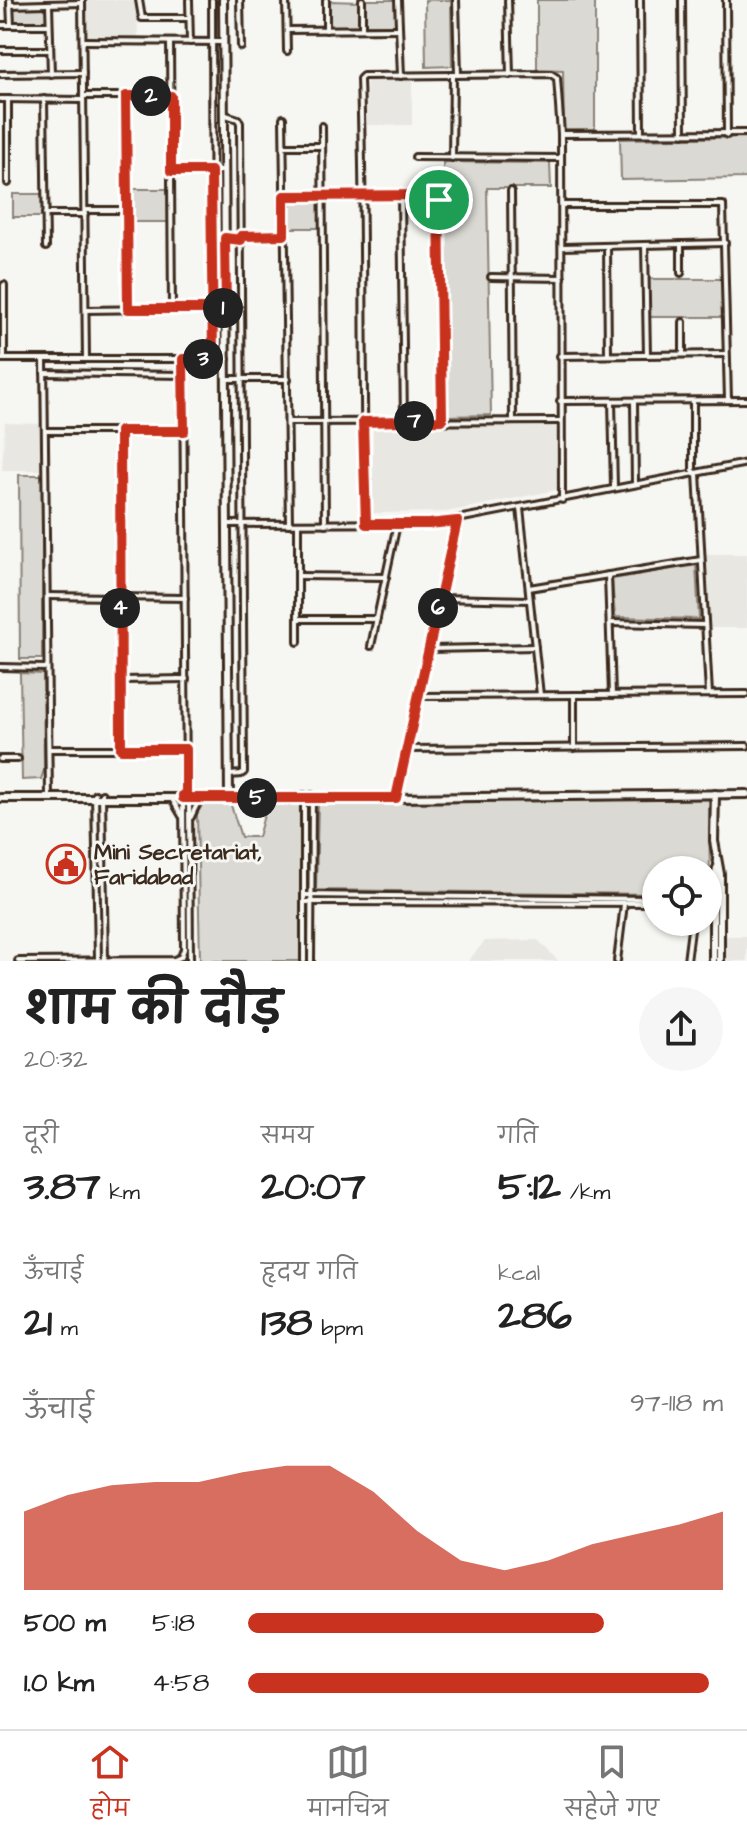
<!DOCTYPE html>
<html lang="hi">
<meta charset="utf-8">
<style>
body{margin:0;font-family:"Architects Daughter","Playpen Sans Deva",sans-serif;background:#f6f6f6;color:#222;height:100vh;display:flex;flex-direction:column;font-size:30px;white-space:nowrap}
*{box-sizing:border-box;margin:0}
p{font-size:26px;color:#767676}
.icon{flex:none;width:44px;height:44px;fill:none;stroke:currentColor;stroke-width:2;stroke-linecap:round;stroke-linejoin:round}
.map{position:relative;height:961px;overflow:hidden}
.details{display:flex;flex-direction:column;background:#fff;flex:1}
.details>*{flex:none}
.controls{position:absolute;left:642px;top:856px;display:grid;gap:16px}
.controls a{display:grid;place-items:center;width:80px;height:80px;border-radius:50%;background:#fff;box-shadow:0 2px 6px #0004;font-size:40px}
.pin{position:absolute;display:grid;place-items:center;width:68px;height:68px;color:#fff;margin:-34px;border:4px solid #fff;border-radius:50%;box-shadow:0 2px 8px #0007}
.km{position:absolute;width:40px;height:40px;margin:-20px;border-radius:50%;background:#222;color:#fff;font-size:22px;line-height:40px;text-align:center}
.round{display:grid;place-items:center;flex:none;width:84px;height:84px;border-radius:42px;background:#f6f6f6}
.summary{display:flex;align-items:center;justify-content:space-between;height:136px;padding:0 24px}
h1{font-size:44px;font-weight:700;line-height:60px}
.metrics{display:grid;grid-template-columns:repeat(3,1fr);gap:12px;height:136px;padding:8px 24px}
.metrics div{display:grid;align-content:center}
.metrics b{font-size:40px;font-weight:700}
.metrics small{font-size:22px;font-weight:400}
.metrics p{font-size:22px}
.chart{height:224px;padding:16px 24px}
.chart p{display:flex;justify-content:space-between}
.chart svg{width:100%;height:144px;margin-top:8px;fill:#c8321e;opacity:.7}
ul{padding:0 24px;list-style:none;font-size:26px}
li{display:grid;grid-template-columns:128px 96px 1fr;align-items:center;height:60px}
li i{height:20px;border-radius:10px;background:#c8321e}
.tab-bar{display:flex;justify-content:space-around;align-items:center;height:112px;border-top:2px solid #e0e0e0;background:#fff;font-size:22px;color:#767676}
.tab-bar a{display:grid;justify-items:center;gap:4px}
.tab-bar .selected{color:#c8321e}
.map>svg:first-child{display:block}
.built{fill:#e8e7e2}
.green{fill:#dad9d3;stroke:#8a8278;stroke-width:2}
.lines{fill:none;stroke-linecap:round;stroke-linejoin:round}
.street-casing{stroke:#3b2a1e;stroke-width:10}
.secondary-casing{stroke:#3b2a1e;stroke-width:12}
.street{stroke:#f6f6f2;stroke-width:4}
.secondary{stroke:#f6f6f2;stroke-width:6}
.route-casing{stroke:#fff;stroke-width:16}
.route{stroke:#c8321e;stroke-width:10}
.labels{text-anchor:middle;stroke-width:6;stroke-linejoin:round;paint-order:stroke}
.poi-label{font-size:22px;font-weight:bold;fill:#3b2a1e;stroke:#f6f6f2;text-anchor:start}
</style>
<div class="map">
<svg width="747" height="961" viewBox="0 0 747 961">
<rect width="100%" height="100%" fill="#f6f6f2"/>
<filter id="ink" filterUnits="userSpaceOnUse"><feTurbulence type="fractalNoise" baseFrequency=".0125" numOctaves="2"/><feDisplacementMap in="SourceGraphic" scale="16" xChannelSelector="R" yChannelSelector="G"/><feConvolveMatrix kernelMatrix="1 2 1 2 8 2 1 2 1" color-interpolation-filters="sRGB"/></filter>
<g filter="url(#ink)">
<g class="built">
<path d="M86 0H137L138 37 87 38Z"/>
<path d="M367 78H412V125H366Z"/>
<path d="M556 422 557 490 446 512 373 513V426Z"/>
<path d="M5 423 42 424V470H2Z"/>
<rect x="707" y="554" width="40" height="74"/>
<rect x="725" y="936" width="22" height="25"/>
<path d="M538 940 558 961H468L485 941Z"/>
</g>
<g class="green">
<rect x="366" y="0" width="31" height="25"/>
<path d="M425 0H451L452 66 426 67Z"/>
<path d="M537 0H595V129H564L563 70 537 69Z"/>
<path d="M330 1 360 2V26H330Z"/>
<rect x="13" y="8" width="33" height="14"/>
<path d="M747 137V178L621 180 620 139Z"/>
<path d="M443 162 550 163 551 188H487L491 415 447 416Z"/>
<rect x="132" y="189" width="36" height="33"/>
<rect x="13" y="194" width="29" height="23"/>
<rect x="290" y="200" width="29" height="28"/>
<rect x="649" y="279" width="73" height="38"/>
<path d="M19 475H42V659H20Z"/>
<path d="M696 565 699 619 615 617 612 579Z"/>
<path d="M20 673 43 674 44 770 41 779 22 780Z"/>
<path d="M229 799 241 837H258L268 801 301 800 300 961H200L197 814 205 800Z"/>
<path d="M709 799 710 888H708V870H656V894L316 890 318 803Z"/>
</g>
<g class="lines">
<g class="street-casing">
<g id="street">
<path d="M10 0 11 25"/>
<path d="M82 0 86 359"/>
<path d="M139 0 142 18H189"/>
<path d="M189 0 190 42"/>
<path d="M212 0 213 358"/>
<path d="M240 0 241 47"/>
<path d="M286 0 287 51"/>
<path d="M326 0V30"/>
<path d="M362 0V29"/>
<path d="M398 0 401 76"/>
<path d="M456 0 458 75"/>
<path d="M508 0 510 75"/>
<path d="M640 0 641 133"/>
<path d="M682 0 683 134"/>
<path d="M726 0 727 135"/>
<path d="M49 4 51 74"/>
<path d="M10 5 82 3"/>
<path d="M0 25H49"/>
<path d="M287 30 399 29"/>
<path d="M83 41 223 42"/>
<path d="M170 42 172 309"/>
<path d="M0 50H50"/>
<path d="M0 74 83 73"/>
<path d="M83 96H171"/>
<path d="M126 96 128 309"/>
<path d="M0 99 83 100"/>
<path d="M8 99V183"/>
<path d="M44 99 46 247"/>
<path d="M226 115 238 119 240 123 244 772 241 774 230 775"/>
<path d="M283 118 289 524"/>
<path d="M322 126 325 524"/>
<path d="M561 134 747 133"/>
<path d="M285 146H322"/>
<path d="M415 157 561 158"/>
<path d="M452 158 453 76"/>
<path d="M171 171H224"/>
<path d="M511 191 513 419"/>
<path d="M284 196 432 195 438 198 442 420"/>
<path d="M401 196 404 421"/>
<path d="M562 205H723L728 400"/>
<path d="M86 210H127"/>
<path d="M45 214H85"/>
<path d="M241 236 283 235"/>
<path d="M225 238 241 240"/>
<path d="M681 244V273"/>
<path d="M645 245 647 355"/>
<path d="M607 246 608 355"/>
<path d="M562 247 725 243"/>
<path d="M491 277 562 278"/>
<path d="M86 310 226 308"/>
<path d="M683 322V354"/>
<path d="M560 356 726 354"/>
<path d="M0 359H44"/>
<path d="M4 359V285"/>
<path d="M183 359 186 795"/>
<path d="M44 373 183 375"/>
<path d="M227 379H288"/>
<path d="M560 401 747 400"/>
<path d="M612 401 614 487"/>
<path d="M693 401V472"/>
<path d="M634 402 635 484"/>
<path d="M289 422 560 421"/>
<path d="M46 431H184"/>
<path d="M120 431 121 749"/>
<path d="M697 473 709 694"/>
<path d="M520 508 540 695"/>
<path d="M228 524 437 523 747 463"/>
<path d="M366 524C362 376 365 227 360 79L363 76 551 74 557 78 561 134 562 500"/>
<path d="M608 575 612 695"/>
<path d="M298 576 386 577"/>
<path d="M529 588 701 560"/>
<path d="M47 596 185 598"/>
<path d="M440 598 529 600"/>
<path d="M298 619H377"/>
<path d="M610 623 705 625"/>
<path d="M298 642V525"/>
<path d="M371 646 397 524"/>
<path d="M429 649 535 647"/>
<path d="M0 667 47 668"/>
<path d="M121 680 186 679"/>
<path d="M574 695V748"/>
<path d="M419 696 747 694"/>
<path d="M49 749H186"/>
<path d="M407 749 747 746"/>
<path d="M0 759H18"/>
<path d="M95 794 98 959"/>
<path d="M102 794 105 960"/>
<path d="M304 795V961"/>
<path d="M189 797 190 961"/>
<path d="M49 798 44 359H227"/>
<path d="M396 798 457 521"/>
<path d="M172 799 182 816"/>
<path d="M191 817 199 800"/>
<path d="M304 895 656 899"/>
<path d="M304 902 656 903"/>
<path d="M18 961 174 960 181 957 184 949 183 795"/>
<path d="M311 961 312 795"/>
<path d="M617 961 624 904"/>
<path d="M687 961 692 922"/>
</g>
</g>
<g class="secondary-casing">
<g id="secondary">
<path d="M223 0 229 798"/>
<path d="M715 794 714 841 720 874V961"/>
<path d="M0 798H396L747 794"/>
<path d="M713 961V886L717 868"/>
</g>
</g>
<use href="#street" class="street"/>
<use href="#secondary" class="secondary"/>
</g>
</g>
<g class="lines" filter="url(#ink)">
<g class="route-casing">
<path id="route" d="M439 200 436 196 432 195 284 196V235L241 236V240L225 238 226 308 213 309H128L126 96H171V171H211L213 359H183L184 431H120L121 749H186V795H183V798H396L457 521 429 524H366L363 422 442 420 439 200"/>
</g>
<use href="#route" class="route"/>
</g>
<defs>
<g id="civic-ring" transform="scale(2)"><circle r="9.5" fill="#f6f6f2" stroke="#c8321e" stroke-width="1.5"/><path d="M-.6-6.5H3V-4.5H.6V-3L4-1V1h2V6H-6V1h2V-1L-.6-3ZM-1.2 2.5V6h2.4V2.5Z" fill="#c8321e"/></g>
</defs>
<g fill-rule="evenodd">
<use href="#civic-ring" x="66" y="864"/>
</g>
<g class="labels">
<g class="poi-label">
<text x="94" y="859">Mini Secretariat,<tspan x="94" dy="25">Faridabad</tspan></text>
</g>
</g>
</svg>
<div class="controls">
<a><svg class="icon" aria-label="locate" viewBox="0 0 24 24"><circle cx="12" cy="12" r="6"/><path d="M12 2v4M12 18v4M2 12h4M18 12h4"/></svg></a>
</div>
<div class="pin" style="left:439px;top:200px;background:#1e9e55"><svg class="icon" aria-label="arrive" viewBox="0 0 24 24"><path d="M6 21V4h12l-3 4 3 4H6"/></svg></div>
<b class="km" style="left:223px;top:308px">1</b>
<b class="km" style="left:151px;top:96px">2</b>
<b class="km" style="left:203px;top:359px">3</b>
<b class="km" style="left:120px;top:608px">4</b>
<b class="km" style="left:257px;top:798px">5</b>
<b class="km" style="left:438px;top:608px">6</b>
<b class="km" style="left:414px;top:421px">7</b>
</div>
<section class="details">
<div class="summary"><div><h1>शाम की दौड़</h1><p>20:32</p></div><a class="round"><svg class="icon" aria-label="share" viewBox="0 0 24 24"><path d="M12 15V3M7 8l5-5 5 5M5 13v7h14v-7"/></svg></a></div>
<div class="metrics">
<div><p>दूरी</p><b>3.87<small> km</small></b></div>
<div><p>समय</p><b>20:07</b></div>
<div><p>गति</p><b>5:12<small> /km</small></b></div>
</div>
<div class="metrics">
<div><p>ऊँचाई</p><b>21<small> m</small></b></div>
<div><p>हृदय गति</p><b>138<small> bpm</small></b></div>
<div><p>kcal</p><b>286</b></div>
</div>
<div class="chart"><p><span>ऊँचाई</span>97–118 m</p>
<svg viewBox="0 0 160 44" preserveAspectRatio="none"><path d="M0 44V20L10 15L20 12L30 11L40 11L50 8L60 6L70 6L80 14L90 26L100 35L110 38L120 35L130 30L140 27L150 24L160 20V44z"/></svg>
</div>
<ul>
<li><b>500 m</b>5:18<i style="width:75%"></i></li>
<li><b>1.0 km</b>4:58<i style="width:97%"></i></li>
</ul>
</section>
<nav class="tab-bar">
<a class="selected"><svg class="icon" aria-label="home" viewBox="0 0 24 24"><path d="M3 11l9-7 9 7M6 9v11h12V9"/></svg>होम</a>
<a><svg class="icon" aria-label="map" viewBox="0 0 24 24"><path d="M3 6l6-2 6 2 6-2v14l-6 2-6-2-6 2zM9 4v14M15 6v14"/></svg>मानचित्र</a>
<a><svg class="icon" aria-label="saved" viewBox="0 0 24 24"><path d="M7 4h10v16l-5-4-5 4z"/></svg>सहेजे गए</a>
</nav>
